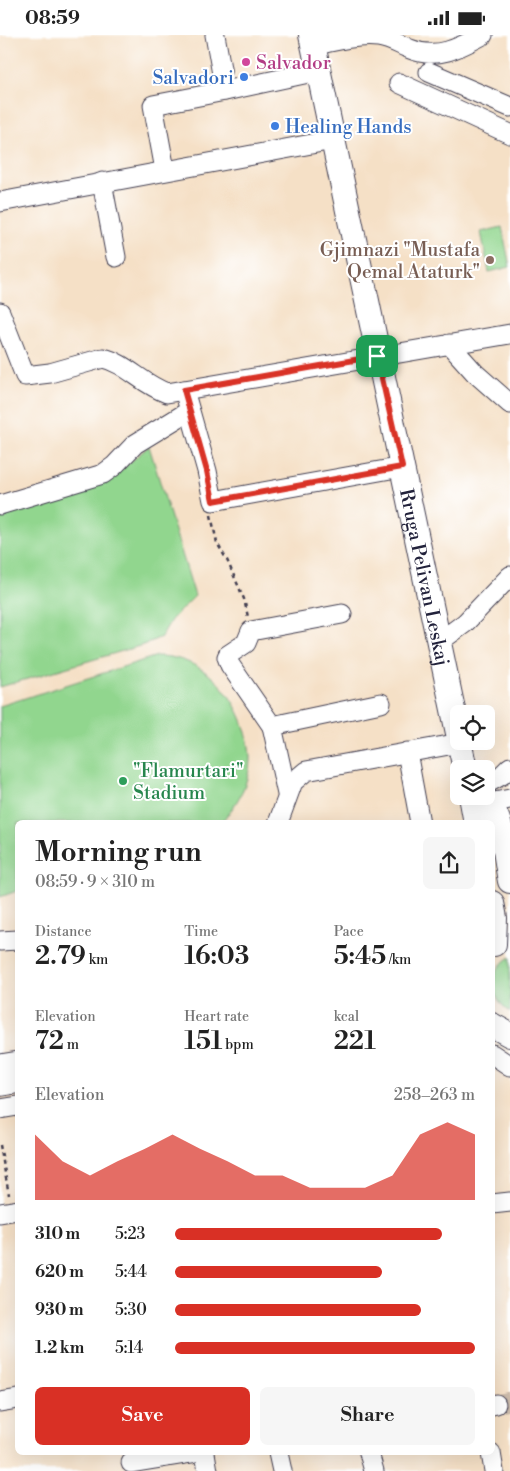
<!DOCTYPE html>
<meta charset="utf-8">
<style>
body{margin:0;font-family:"Libre Bodoni",serif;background:#f6f6f6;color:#222;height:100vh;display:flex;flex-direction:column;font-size:19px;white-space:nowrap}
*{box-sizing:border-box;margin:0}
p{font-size:16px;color:#767676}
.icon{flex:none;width:28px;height:28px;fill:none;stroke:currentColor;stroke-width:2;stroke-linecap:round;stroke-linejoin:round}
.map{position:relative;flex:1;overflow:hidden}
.sheet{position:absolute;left:15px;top:785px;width:480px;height:635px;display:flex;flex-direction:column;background:#fff;border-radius:8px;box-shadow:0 5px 20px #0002}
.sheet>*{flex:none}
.fabs{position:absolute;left:450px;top:670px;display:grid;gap:10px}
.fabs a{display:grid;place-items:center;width:45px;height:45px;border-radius:8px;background:#fff;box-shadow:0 5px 20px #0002;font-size:25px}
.pin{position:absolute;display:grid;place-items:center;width:42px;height:42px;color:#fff;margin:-21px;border-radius:10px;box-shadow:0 2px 8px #0006}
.round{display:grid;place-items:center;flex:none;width:52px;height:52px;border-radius:8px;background:#f6f6f6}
.overview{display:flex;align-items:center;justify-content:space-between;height:85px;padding:0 20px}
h1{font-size:28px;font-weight:600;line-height:38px}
.figures{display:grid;grid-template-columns:repeat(3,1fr);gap:8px;height:85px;padding:5px 20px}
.figures div{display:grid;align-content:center}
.figures b{font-size:25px;font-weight:600}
.figures small{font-size:14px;font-weight:400}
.figures p{font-size:14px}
.chart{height:140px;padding:10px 20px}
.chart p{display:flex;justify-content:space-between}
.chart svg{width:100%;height:90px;margin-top:5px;fill:#d93025;opacity:.7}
.button{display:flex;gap:10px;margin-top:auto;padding:10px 20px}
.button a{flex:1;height:58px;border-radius:8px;background:#d93025;color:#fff;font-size:20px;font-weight:600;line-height:58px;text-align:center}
.button a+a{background:#f6f6f6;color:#222}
ul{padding:0 20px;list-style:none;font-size:16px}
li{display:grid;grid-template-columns:80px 60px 1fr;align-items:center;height:38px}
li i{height:12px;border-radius:6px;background:#d93025}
.status{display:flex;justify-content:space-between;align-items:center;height:35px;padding:0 25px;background:#fff;direction:ltr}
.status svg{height:14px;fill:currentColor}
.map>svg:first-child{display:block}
.green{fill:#91d68e;stroke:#5a7c64}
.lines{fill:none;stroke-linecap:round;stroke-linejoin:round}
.minor-tunnel{stroke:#cbbaaa;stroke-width:19;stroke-dasharray:19 9;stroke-linecap:butt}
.minor-casing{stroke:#423e50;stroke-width:21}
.major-casing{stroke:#423e50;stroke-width:26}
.path{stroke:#423e50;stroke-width:2.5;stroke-dasharray:4 4;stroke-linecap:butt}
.minor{stroke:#fff;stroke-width:19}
.major{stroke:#fff;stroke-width:24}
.route-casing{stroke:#fff;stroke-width:10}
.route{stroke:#d93025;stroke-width:6}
.hotel-dot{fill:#d1479c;stroke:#fff;stroke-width:2}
.shop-dot{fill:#3f7fe0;stroke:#fff;stroke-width:2}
.education-dot{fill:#8d6e63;stroke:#fff;stroke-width:2}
.leisure-dot{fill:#2e9e5b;stroke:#fff;stroke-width:2}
.labels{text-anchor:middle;stroke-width:4;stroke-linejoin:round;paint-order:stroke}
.hotel-label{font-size:19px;fill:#b23c85;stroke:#fff;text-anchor:start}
.shop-label{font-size:19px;fill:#366cbe;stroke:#fff;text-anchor:end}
.education-label{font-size:19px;fill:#785e54;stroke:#fff;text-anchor:end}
.street-label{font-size:19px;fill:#22223b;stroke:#fff}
.leisure-label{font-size:19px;fill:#27864d;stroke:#fff;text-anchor:start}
</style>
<div class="status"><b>08:59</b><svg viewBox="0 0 49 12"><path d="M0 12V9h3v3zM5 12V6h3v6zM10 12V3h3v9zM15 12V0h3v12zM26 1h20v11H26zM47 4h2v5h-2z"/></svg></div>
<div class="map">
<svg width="510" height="1436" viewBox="0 0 510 1436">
<rect width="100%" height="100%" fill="#fff"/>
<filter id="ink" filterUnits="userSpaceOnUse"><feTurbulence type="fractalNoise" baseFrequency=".02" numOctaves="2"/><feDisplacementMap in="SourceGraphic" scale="10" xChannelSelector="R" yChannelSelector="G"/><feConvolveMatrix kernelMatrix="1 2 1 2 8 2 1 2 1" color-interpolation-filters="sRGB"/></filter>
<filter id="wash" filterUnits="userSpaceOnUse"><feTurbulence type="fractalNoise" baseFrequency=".0096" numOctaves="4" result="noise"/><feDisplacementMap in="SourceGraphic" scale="20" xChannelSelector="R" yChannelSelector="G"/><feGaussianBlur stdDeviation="1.12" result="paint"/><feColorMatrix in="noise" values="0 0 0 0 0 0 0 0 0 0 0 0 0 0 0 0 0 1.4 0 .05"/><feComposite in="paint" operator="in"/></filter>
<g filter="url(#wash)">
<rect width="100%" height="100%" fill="#f5e0c6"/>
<g class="green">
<path d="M502 192 510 232 489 237 481 197Z"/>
<path d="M149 411 195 561 171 585 161 602 143 610 0 652V473L121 435Z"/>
<path d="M157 621C210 621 248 672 250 723 250 747 237 771 220 788H18L17 856 0 862V671Z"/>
<path d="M510 922V977C490 963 487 936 510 922Z"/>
</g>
</g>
<g filter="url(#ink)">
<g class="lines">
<path class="minor-tunnel" d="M496 1369 510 1366"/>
<g class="minor-casing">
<g id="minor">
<path d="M215 0 225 56 318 36"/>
<path d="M313 11C334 6 355 0 378 2 389 3 400 10 410 14 437 25 459 13 483 0"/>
<path d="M429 37 510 72"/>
<path d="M399 48 510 99"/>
<path d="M165 135 153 70 225 56"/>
<path d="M102 147 116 222"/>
<path d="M0 167 333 105"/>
<path d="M0 277 25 341 50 338 103 323C126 328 143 350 167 358L510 299"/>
<path d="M449 309 475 338 510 369"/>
<path d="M184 355 207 436 213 466 402 432"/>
<path d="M0 470 103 439 114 431 135 409 189 376"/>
<path d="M439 607 465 588 510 541"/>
<path d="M272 691 230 630 227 622 228 620 246 608 251 596 342 579"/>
<path d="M407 717 420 788"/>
<path d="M486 749 502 740 510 732"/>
<path d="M287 759 272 691 381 668"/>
<path d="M489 768 510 764"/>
<path d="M278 788 293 747 306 736 460 708"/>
<path d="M0 906 18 905"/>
<path d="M492 1019 510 1031"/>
<path d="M0 1029 18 1026"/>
<path d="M0 1074 18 1071"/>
<path d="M492 1169 510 1167"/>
<path d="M0 1178 18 1175"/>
<path d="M0 1367 18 1364"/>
<path d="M492 1370 496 1369"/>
<path d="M205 1418 208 1436"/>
<path d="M278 1418 282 1436"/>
<path d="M369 1418 374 1436"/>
<path d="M491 1418 494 1436"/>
<path d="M131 1428 192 1418"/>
</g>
</g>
<g class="major-casing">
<g id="major">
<path id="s1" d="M311 0 459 703"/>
<path d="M459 706 465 734"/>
<path d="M471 761 476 788"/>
<path d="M471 762C478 764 485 765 489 769 503 782 506 827 510 846"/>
<path d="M492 868 495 883 494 909"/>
<path d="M492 990 510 1000"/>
<path d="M0 1049 18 1046"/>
</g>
</g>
<g class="path">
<path d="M211 480 217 508 227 525 244 564 248 582"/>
<path d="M0 1110 9 1160"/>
</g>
<use href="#minor" class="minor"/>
<use href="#major" class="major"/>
</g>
</g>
<g class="lines" filter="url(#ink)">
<g class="route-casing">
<path id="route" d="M377 321 402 432 213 466 207 436 184 355Z"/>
</g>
<use href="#route" class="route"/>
</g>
<circle class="hotel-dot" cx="246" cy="27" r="5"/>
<g class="shop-dot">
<circle cx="244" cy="42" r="5"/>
<circle cx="275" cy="91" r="5"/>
</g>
<circle class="education-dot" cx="490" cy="225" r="5"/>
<circle class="leisure-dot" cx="123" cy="746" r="5"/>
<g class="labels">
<g class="hotel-label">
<text x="256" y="34">Salvador</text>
</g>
<g class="shop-label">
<text x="234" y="49">Salvadori</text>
<text x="285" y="98" text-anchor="start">Healing Hands</text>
</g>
<g class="education-label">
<text x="480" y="221">Gjimnazi "Mustafa<tspan x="480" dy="22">Qemal Ataturk"</tspan></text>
</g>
<g class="street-label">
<text dy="7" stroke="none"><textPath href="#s1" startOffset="554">Rruga Pelivan Leskaj</textPath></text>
</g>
<g class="leisure-label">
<text x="133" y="742">"Flamurtari"<tspan x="133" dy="22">Stadium</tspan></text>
</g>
</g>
</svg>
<div class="fabs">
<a><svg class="icon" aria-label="locate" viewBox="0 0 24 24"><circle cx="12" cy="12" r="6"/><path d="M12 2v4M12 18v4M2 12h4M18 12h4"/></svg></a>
<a><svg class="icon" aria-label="layers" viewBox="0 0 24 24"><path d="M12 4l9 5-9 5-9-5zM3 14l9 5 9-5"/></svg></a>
</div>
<div class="pin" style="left:377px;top:321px;background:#1e9e55"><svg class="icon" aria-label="arrive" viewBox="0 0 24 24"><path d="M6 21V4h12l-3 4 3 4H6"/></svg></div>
<section class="sheet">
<div class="overview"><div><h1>Morning run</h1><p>08:59 · 9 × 310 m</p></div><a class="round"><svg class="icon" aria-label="share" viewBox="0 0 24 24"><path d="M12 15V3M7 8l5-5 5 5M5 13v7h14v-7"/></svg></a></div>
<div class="figures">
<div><p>Distance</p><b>2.79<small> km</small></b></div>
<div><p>Time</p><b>16:03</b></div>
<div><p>Pace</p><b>5:45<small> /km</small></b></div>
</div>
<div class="figures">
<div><p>Elevation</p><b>72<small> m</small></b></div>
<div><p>Heart rate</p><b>151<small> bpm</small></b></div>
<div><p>kcal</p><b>221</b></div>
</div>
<div class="chart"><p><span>Elevation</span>258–263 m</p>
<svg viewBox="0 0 160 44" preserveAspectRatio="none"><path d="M0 44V12L10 25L20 32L30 25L40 19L50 12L60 19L70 25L80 32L90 32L100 38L110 38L120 38L130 32L140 12L150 6L160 12V44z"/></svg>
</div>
<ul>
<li><b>310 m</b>5:23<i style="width:89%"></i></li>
<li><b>620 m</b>5:44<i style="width:69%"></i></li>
<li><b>930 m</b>5:30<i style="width:82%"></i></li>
<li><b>1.2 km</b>5:14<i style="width:100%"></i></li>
</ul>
<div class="button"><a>Save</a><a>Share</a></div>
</section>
</div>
